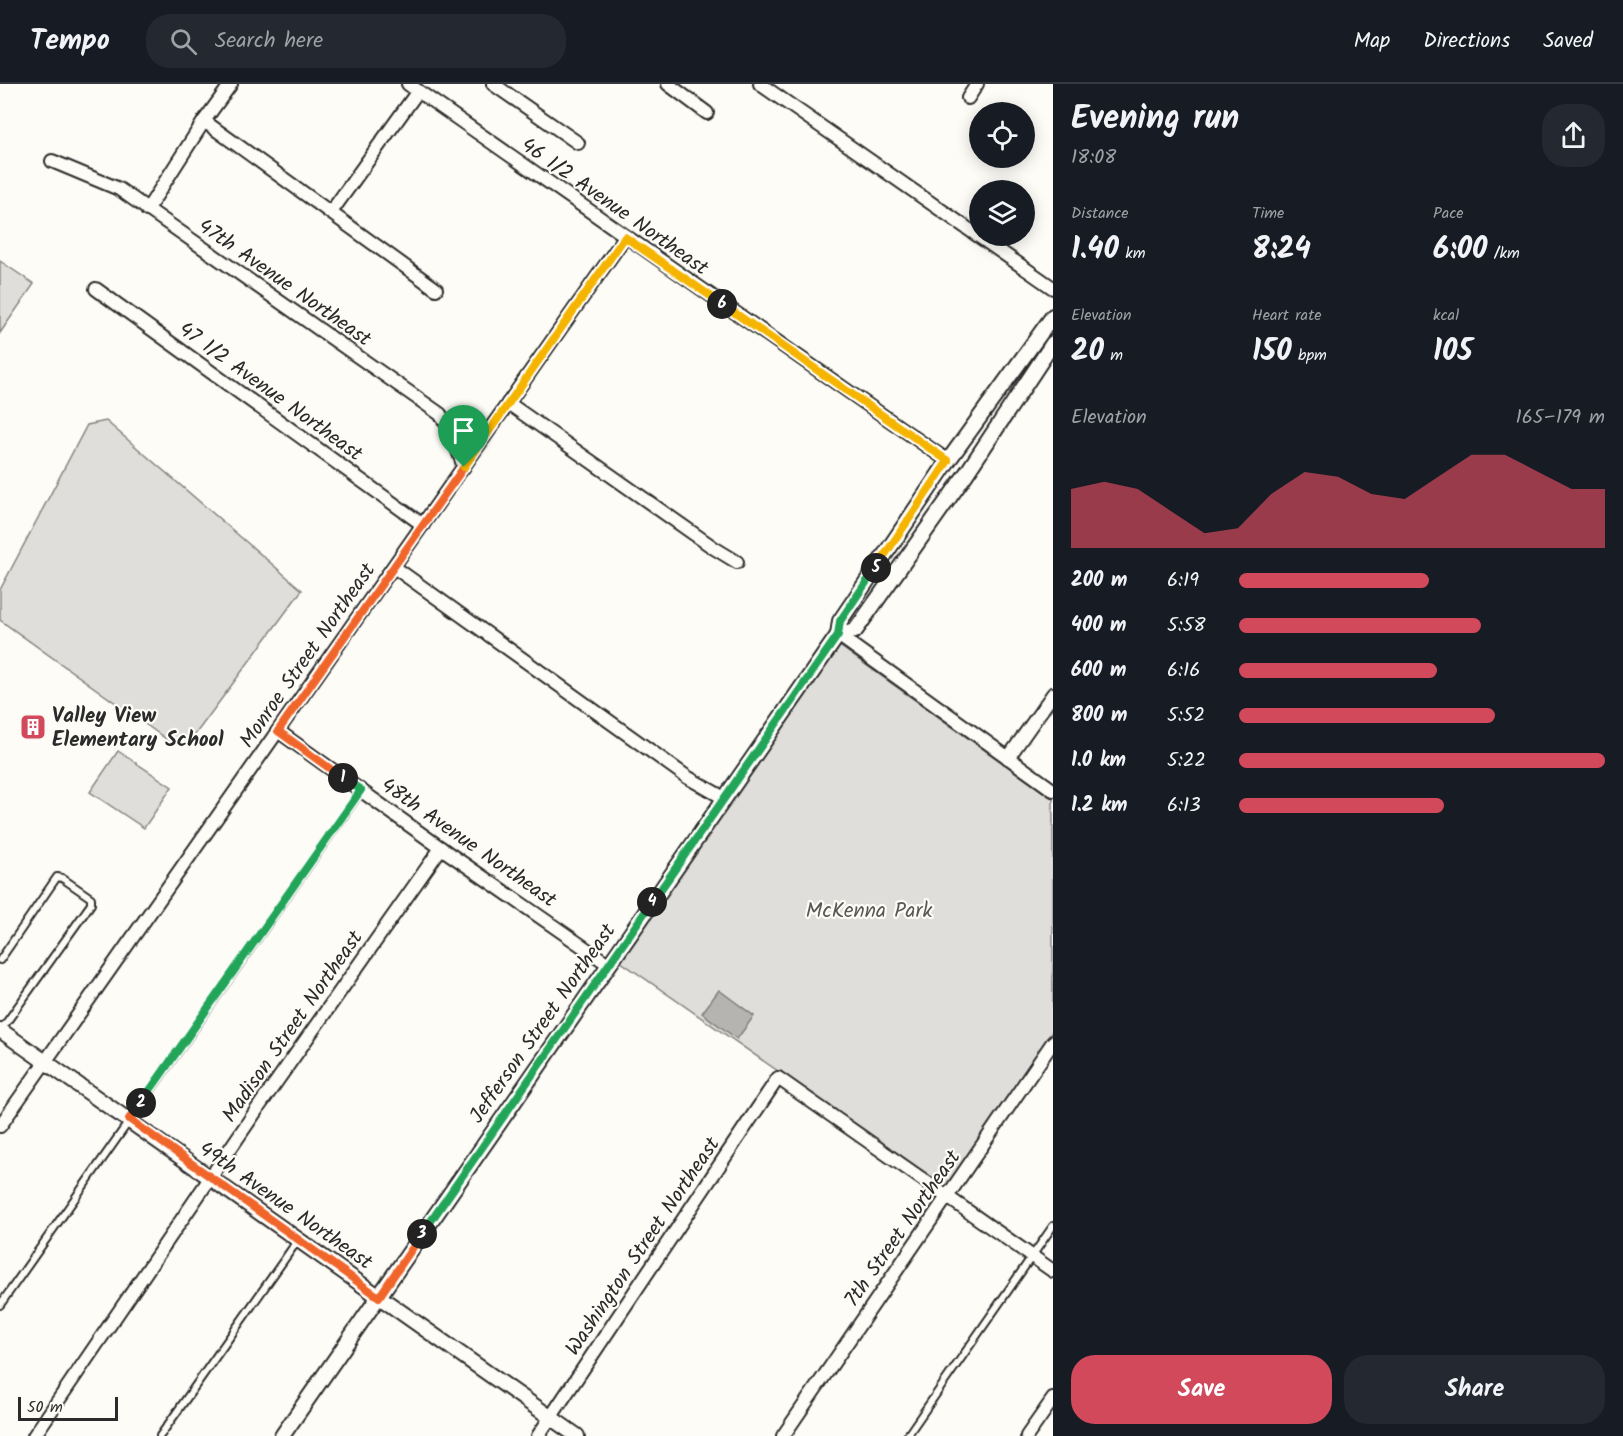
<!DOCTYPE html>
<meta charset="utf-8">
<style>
body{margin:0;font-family:Kalam,sans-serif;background:#242831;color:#f1f3f6;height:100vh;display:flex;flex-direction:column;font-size:22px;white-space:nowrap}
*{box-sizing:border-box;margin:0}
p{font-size:20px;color:#9ea1a6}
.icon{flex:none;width:33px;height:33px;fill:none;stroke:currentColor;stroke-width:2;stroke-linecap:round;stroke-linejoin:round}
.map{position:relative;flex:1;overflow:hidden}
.drawer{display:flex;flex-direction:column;background:#171b24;width:570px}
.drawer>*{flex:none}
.fabs{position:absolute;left:969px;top:18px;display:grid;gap:12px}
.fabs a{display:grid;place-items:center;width:66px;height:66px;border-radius:50%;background:#171b24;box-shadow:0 3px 15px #0003;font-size:30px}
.scale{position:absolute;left:18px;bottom:15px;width:100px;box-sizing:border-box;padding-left:6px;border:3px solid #2b2b2b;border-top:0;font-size:16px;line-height:21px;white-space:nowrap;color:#2b2b2b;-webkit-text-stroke:4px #fdfcf7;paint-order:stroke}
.pin{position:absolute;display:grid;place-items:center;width:51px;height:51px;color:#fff;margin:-62px -26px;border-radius:50% 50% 50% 0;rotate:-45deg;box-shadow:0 0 6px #0007}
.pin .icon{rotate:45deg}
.km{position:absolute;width:30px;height:30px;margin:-15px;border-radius:50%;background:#222;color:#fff;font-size:16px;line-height:30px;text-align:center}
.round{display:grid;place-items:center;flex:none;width:63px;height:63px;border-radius:24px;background:#242831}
.summary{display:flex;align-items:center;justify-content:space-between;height:102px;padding:0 18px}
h1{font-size:33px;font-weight:600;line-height:45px}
.figures{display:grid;grid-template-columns:repeat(3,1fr);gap:9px;height:102px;padding:6px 18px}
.figures div{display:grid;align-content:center}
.figures b{font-size:30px;font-weight:600}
.figures small{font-size:16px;font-weight:400}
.figures p{font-size:16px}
.chart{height:168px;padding:12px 18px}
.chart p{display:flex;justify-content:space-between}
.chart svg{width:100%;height:108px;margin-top:6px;fill:#d1495b;opacity:.7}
.cta{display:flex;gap:12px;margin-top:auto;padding:12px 18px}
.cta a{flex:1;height:69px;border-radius:24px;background:#d1495b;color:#fff;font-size:24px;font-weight:600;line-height:69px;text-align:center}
.cta a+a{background:#242831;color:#f1f3f6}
ul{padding:0 18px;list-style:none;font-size:20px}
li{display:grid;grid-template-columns:96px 72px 1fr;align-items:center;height:45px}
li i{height:15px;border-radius:8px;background:#d1495b}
header{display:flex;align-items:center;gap:36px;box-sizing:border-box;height:84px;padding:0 30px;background:#171b24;border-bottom:2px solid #363941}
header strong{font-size:28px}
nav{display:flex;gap:33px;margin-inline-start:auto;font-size:21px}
.search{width:420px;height:54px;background:#242831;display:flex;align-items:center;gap:15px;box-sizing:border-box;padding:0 21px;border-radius:24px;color:#9ea1a6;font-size:22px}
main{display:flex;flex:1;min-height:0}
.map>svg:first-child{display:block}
.green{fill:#dfdeda;stroke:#858482;stroke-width:1.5}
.water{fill:#b5b4b1;stroke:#7e7d7b;stroke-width:1.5}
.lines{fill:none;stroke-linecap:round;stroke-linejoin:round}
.service-casing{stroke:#2b2b2b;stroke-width:10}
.minor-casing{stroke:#2b2b2b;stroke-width:16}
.tertiary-casing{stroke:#2b2b2b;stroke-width:18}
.service{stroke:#fdfcf7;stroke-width:6}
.minor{stroke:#fdfcf7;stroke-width:12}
.tertiary{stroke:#fdfcf7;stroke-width:14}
.split-1-casing{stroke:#fff;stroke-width:12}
.split-2-casing{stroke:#fff;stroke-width:12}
.split-3-casing{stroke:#fff;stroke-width:12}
.split-4-casing{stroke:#fff;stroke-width:12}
.split-5-casing{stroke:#fff;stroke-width:12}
.split-6-casing{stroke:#fff;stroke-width:12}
.split-7-casing{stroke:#fff;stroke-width:12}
.split-1{stroke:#f0652b;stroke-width:8}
.split-2{stroke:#22a559;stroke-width:8}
.split-3{stroke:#f0652b;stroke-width:8}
.split-4{stroke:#22a559;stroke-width:8}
.split-5{stroke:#22a559;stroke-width:8}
.split-6{stroke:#f5b400;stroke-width:8}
.split-7{stroke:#f5b400;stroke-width:8}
.labels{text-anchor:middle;stroke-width:4.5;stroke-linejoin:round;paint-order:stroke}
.street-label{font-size:21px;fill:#2b2b2b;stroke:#fdfcf7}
.poi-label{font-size:21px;font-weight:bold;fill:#2b2b2b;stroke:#fdfcf7;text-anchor:start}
.park-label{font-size:21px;fill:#585857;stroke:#fdfcf7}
</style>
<header>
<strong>Tempo</strong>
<div class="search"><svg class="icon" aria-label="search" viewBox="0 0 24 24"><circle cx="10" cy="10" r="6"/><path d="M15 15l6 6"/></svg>Search here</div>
<nav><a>Map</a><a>Directions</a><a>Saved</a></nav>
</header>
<main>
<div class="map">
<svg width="1053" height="1352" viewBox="0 0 1053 1352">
<rect width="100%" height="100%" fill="#fdfcf7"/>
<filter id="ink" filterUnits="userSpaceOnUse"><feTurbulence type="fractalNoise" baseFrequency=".0167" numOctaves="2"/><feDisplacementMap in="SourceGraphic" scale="12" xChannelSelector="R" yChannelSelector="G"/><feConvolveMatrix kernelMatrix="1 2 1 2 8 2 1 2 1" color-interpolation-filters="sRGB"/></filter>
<g filter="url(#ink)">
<g class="green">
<path d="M0 177 34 200 0 249Z"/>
<path d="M106 337 302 506 191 656 173 660 0 536V506L87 341Z"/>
<path d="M831 556 1053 715V946L946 1104 614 873Z"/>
<path d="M118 667 172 703 144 744 90 708Z"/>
</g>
<path class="water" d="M719 906 754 932 737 955 702 929Z"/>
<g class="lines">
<g class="service-casing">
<g id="service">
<path d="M0 876 57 793 62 794 91 814V820L1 946"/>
<path d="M0 1221 361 707"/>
<path d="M160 1352 298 1156"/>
<path d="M907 1352 1053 1142"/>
</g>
</g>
<g class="minor-casing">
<g id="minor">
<path d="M408 0 948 377"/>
<path d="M493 0 578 59"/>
<path d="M668 0 707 29"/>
<path d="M760 0 1053 204"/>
<path d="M968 14 977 0"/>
<path d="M204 37 436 205"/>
<path d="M52 77 119 105 440 330 450 345 464 383"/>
<path d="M147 126 204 37 231 0"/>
<path d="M331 128 418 7"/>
<path d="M96 205 423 441"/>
<path d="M508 319 714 464 737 478"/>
<path d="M394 483 687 693 724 714"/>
<path d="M838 551 1053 706"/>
<path d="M278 647 441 764 608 880"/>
<path d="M1008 674 1053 610"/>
<path d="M0 1042 625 153"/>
<path d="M34 1352 260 1021 441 764"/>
<path d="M538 1352 778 994 1053 1187"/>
<path d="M783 1352 1053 958"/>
<path d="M1027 1352 1053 1315"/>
</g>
</g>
<g class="tertiary-casing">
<g id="tertiary">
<path d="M838 551 855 547 966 390 1053 259"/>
<path d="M0 946 577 1352"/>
<path d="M282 1352 838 551 840 537 948 377 1053 232"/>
</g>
</g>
<use href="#service" class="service"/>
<use href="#minor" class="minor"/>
<use href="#tertiary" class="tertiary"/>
</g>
</g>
<g class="lines" filter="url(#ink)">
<g class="split-1-casing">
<path id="split-1" d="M343 694 278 647 464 383"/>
</g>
<g class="split-2-casing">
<path id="split-2" d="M141 1019 361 706 343 694"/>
</g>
<g class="split-3-casing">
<path id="split-3" d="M141 1019 129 1035 379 1213 422 1150"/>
</g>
<g class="split-4-casing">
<path id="split-4" d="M422 1150 652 818"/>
</g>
<g class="split-5-casing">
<path id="split-5" d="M652 818 838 551 840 537 876 484"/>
</g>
<g class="split-6-casing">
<path id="split-6" d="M722 220 948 377 876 484"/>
</g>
<g class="split-7-casing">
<path id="split-7" d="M464 383 625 153 722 220"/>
</g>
<use href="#split-1" class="split-1"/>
<use href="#split-2" class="split-2"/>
<use href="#split-3" class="split-3"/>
<use href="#split-4" class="split-4"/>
<use href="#split-5" class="split-5"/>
<use href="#split-6" class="split-6"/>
<use href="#split-7" class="split-7"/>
</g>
<defs>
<g id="building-square" transform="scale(1.35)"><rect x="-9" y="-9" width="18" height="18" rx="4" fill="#d1495b" stroke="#fdfcf7"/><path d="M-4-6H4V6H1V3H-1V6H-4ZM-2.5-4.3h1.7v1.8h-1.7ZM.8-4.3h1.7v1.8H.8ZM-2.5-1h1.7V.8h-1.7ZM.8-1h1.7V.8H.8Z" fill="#fff"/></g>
</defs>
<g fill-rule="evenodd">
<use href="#building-square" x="33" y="643"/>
</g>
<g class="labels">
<g class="street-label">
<text transform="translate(615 122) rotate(35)" y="7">46 1/2 Avenue Northeast</text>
<text transform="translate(285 198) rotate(35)" y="7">47th Avenue Northeast</text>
<text transform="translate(271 307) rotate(36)" y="7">47 1/2 Avenue Northeast</text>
<text transform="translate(307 571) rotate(-55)" y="7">Monroe Street Northeast</text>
<text transform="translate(469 758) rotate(35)" y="7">48th Avenue Northeast</text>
<text transform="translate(542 939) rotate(-55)" y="7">Jefferson Street Northeast</text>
<text transform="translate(292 942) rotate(-55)" y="7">Madison Street Northeast</text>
<text transform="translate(286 1121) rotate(35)" y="7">49th Avenue Northeast</text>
<text transform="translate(902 1144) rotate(-55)" y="7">7th Street Northeast</text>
<text transform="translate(642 1162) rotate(-56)" y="7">Washington Street Northeast</text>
</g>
<g class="poi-label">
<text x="52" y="638">Valley View<tspan x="52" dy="24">Elementary School</tspan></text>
</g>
<g class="park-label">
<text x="869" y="833">McKenna Park</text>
</g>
</g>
</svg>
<div class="fabs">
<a><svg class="icon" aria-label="locate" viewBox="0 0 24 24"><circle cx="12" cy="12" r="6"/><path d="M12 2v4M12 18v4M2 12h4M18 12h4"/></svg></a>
<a><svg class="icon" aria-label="layers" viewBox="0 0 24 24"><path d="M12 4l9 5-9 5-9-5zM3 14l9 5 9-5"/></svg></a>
</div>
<div class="scale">50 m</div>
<div class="pin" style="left:464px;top:383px;background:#1e9e55"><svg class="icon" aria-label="arrive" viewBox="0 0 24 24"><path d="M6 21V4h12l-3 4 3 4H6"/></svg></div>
<b class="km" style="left:343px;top:694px">1</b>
<b class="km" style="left:141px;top:1019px">2</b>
<b class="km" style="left:422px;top:1150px">3</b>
<b class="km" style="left:652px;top:818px">4</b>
<b class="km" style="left:876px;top:484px">5</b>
<b class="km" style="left:722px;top:220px">6</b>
</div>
<section class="drawer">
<div class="summary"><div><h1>Evening run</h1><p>18:08</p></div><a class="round"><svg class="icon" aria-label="share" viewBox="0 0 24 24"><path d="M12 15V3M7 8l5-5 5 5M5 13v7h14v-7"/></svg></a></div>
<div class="figures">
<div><p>Distance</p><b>1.40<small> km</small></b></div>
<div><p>Time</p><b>8:24</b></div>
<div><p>Pace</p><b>6:00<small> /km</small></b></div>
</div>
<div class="figures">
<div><p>Elevation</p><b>20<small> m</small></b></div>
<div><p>Heart rate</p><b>150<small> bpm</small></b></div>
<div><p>kcal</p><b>105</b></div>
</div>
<div class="chart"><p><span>Elevation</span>165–179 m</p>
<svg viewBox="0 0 160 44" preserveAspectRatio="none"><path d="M0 44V20L10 17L20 20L30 29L40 38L50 36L60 22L70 13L80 15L90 22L100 24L110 15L120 6L130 6L140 13L150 20L160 20V44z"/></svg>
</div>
<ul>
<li><b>200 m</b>6:19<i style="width:52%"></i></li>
<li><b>400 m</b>5:58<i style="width:66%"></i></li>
<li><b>600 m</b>6:16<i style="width:54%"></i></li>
<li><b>800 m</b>5:52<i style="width:70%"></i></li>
<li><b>1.0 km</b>5:22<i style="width:100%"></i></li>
<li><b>1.2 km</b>6:13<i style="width:56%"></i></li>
</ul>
<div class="cta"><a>Save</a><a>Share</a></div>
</section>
</main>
